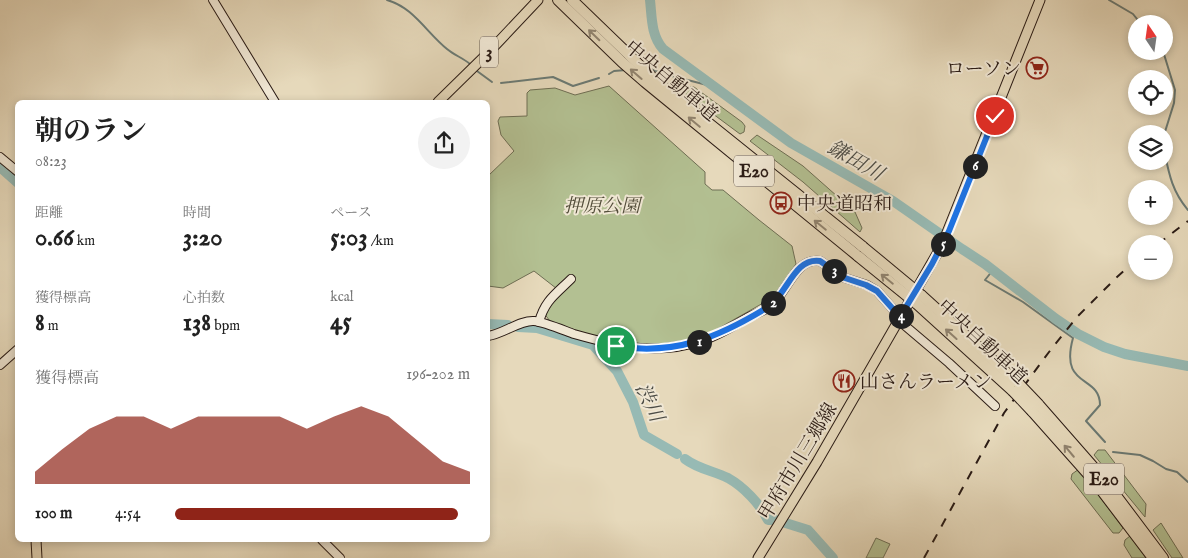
<!DOCTYPE html>
<html lang="ja">
<meta charset="utf-8">
<style>
body{margin:0;font-family:"IM FELL English","Noto Serif JP",serif;background:#f2f2f2;color:#222;height:100vh;display:flex;flex-direction:column;font-size:19px;white-space:nowrap}
*{box-sizing:border-box;margin:0}
p{font-size:16px;color:#767676}
.icon{flex:none;width:28px;height:28px;fill:none;stroke:currentColor;stroke-width:2;stroke-linecap:round;stroke-linejoin:round}
.map{position:relative;flex:1;overflow:hidden}
.details{position:absolute;left:15px;top:100px;width:475px;height:442px;display:flex;flex-direction:column;background:#fff;border-radius:8px;box-shadow:0 2px 8px #0003}
.details>*{flex:none}
.needle{width:32px;rotate:347deg}
.fabs{position:absolute;left:1128px;top:15px;display:grid;gap:10px}
.fabs a{display:grid;place-items:center;width:45px;height:45px;border-radius:50%;background:#fff;box-shadow:0 2px 8px #0003;font-size:25px}
.pin{position:absolute;display:grid;place-items:center;width:42px;height:42px;color:#fff;margin:-21px;border:2px solid #fff;border-radius:50%;box-shadow:0 1px 5px #0007}
.km{position:absolute;width:25px;height:25px;margin:-12px;border-radius:50%;background:#222;color:#fff;font-size:14px;line-height:25px;text-align:center}
.round{display:grid;place-items:center;flex:none;width:52px;height:52px;border-radius:26px;background:#f2f2f2}
.overview{display:flex;align-items:center;justify-content:space-between;height:85px;padding:0 20px}
h1{font-size:28px;font-weight:700;line-height:38px}
.metrics{display:grid;grid-template-columns:repeat(3,1fr);gap:8px;height:85px;padding:5px 20px}
.metrics div{display:grid;align-content:center}
.metrics b{font-size:25px;font-weight:700}
.metrics small{font-size:14px;font-weight:400}
.metrics p{font-size:14px}
.chart{height:140px;padding:10px 20px}
.chart p{display:flex;justify-content:space-between}
.chart svg{width:100%;height:90px;margin-top:5px;fill:#8f2418;opacity:.7}
ul{padding:0 20px;list-style:none;font-size:16px}
li{display:grid;grid-template-columns:80px 60px 1fr;align-items:center;height:38px}
li i{height:12px;border-radius:6px;background:#8f2418}
.map>svg:first-child{display:block}
.green{fill:#b3c092;stroke:#6e6e54}
.lines{fill:none;stroke-linecap:round;stroke-linejoin:round}
.stream{stroke:#6b7a74;stroke-width:2}
.river{stroke:#97bab4;stroke-width:10}
.secondary-casing{stroke:#2a1b15;stroke-width:10}
.primary-casing{stroke:#2a1b15;stroke-width:11}
.highway-casing{stroke:#2a1b15;stroke-width:12}
.secondary{stroke:#efe6d3;stroke-width:8}
.primary{stroke:#e6d9bb;stroke-width:9}
.highway{stroke:#e6d9bb;stroke-width:10}
.rail{stroke:#2a1b15;stroke-width:2;stroke-dasharray:9 9;stroke-linecap:butt}
.highway-bridge-casing{stroke:#2a1b15;stroke-width:12;stroke-linecap:butt}
.highway-bridge{stroke:#e6d9bb;stroke-width:10}
.oneway{stroke:#918470}
.route-casing{stroke:#fff;stroke-width:10}
.route{stroke:#1a73e8;stroke-width:6}
.labels{text-anchor:middle;stroke-width:4;stroke-linejoin:round;paint-order:stroke}
.shield{fill:#efe6d3;stroke:#65584e;stroke-width:1}
.shield-label{font-size:18px;font-weight:bold;fill:#2a1b15}
.poi-label{font-size:19px;fill:#2a1b15;stroke:#efe6d3;text-anchor:start}
.street-label{font-size:19px;fill:#2a1b15;stroke:#efe6d3}
.park-label{font-size:19px;font-style:italic;fill:#534d3a;stroke:#efe6d3}
.water-label{font-size:20px;font-style:italic;fill:#4b4b45;stroke:#efe6d3}
</style>
<div class="map">
<svg width="1188" height="558" viewBox="0 0 1188 558">
<rect width="100%" height="100%" fill="#e6d9bb"/>
<filter id="stains"><feTurbulence type="fractalNoise" baseFrequency=".004" numOctaves="4"/><feColorMatrix values="0 0 0 0 .2 0 0 0 0 .09 0 0 0 0 .02 0 0 0 .5 -.17"/></filter>
<radialGradient id="worn" r=".72"><stop offset=".6" stop-color="#630" stop-opacity="0"/><stop offset="1" stop-color="#630" stop-opacity=".3"/></radialGradient>
<g class="green">
<path d="M674 85 694 87 742 122 745 126 744 132 740 134Z"/>
<path d="M609 86 705 172V184L712 190H723L759 220 792 246 796 264 772 298 712 332 695 339 661 344H634L604 339 552 324 544 313 561 292 534 271 503 288 488 286V176L514 151 501 135 498 121 500 117 527 116V93L530 90 555 88 575 95Z"/>
<path d="M757 135 803 166 855 212 862 228 860 232 803 182 750 141Z"/>
<path d="M1098 450H1105L1146 504 1145 517 1094 455Z"/>
<path d="M1079 469 1123 528 1119 533H1113L1071 479 1072 474Z"/>
<path d="M1161 523 1183 558H1172L1153 530Z"/>
<path d="M1130 536 1146 558H1132L1124 545 1125 540Z"/>
<path d="M876 538 890 544 883 558H866Z"/>
</g>
<g class="lines">
<g class="stream">
<path d="M387 0C413 7 427 33 447 49 454 55 463 58 470 64"/>
<path d="M1109 0 1133 14 1141 24"/>
<path d="M1163 51 1175 90 1174 103 1164 135"/>
<path d="M648 68 664 74 711 86"/>
<path d="M477 71 492 82"/>
<path d="M609 74 614 71 626 70"/>
<path d="M501 83 553 77 573 86 599 78"/>
<path d="M1164 150C1169 174 1172 191 1188 210"/>
<path d="M993 270 985 280 1023 302 1073 338C1059 389 1100 374 1100 405L1086 421 1105 442"/>
<path d="M1113 452 1140 455 1153 461 1166 469 1177 472 1188 482"/>
</g>
<g class="river">
<path d="M650 0C652 18 651 35 663 49L791 143 893 201 962 249 985 264 1056 319 1078 334 1104 347 1125 354 1188 366"/>
<path d="M0 167 18 183"/>
<path d="M488 324 508 325"/>
<path d="M518 327 537 328 593 345 617 371 633 402 644 435 677 454"/>
<path d="M685 459C698 469 714 471 728 478 744 487 760 504 768 520H776L808 530 833 558"/>
</g>
<g class="secondary-casing">
<g id="secondary">
<path d="M213 0 275 102"/>
<path d="M0 157 18 172"/>
<path d="M539 322C545 300 556 294 571 279"/>
<path d="M488 336C503 334 520 320 534 321 544 322 563 330 574 334 616 346 657 356 701 341 718 336 733 326 749 317 755 314 763 311 769 307 787 295 794 257 820 261L845 278 867 285 877 291 900 317 903 324 949 363 995 406"/>
<path d="M0 365 18 349"/>
<path d="M322 540 340 558"/>
</g>
</g>
<g class="primary-casing">
<g id="primary">
<path d="M438 102 487 54 538 0"/>
<path d="M36 540 37 558"/>
<path d="M758 558 817 462 942 245 1040 0"/>
</g>
</g>
<g class="highway-casing">
<g id="highway">
<path d="M558 0 622 62 645 82 858 256"/>
<path d="M572 0 656 81 863 247"/>
<path d="M921 295 1018 383"/>
<path d="M916 303 1013 391"/>
<path d="M1038 404 1102 477 1163 558"/>
<path d="M1032 411 1096 483 1153 558"/>
</g>
</g>
<use href="#secondary" class="secondary"/>
<use href="#primary" class="primary"/>
<use href="#highway" class="highway"/>
<g class="rail">
<path d="M1158 244 1188 221"/>
<path d="M924 558 1004 413 1049 352 1077 317 1116 278 1136 260"/>
</g>
<g class="highway-bridge-casing">
<g id="highway-bridge">
<path d="M863 247 921 295"/>
<path d="M858 256 916 303"/>
<path d="M1018 383 1038 404"/>
<path d="M1013 391 1032 411"/>
</g>
</g>
<use href="#highway-bridge" class="highway-bridge"/>
</g>
<defs><path id="oneway-shaft" d="M-6 0H5M1.5-3L5.5 0L1.5 3" fill="none" stroke-width="1.6" stroke-linecap="round" stroke-linejoin="round" transform="scale(1.25)"/></defs>
<g class="oneway">
<use href="#oneway-shaft" transform="translate(594 35) rotate(-136)"/>
<use href="#oneway-shaft" transform="translate(636 74) rotate(-139)"/>
<use href="#oneway-shaft" transform="translate(694 122) rotate(-140)"/>
<use href="#oneway-shaft" transform="translate(820 225) rotate(-141)"/>
<use href="#oneway-shaft" transform="translate(887 279) rotate(-141)"/>
<use href="#oneway-shaft" transform="translate(951 334) rotate(-138)"/>
<use href="#oneway-shaft" transform="translate(1069 451) rotate(-130)"/>
</g>
<g class="lines">
<g class="route-casing">
<path id="route" d="M616 346C675 356 719 337 768 307 787 295 794 257 820 261L845 278 866 285 877 291 900 317 932 264 949 231 995 116"/>
</g>
<use href="#route" class="route"/>
</g>
<defs>
<g id="supermarket-ring" transform="scale(1.125)"><circle r="9.5" fill="#efe6d3" stroke="#8f2418" stroke-width="1.5"/><path d="M-6-5.5h2.5l.6 2H6L4.5 2H-2.5L-4.4-4H-6ZM-1.5 3.2a1.3 1.3 0 1 0 .1 0ZM3 3.2a1.3 1.3 0 1 0 .1 0Z" fill="#8f2418"/></g>
<g id="bus-ring" transform="scale(1.125)"><circle r="9.5" fill="#efe6d3" stroke="#8f2418" stroke-width="1.5"/><path d="M-5-6H5V4H4V6H2V4H-2V6H-4V4H-5ZM-3.5-4V0h7V-4ZM-3.5 1.2v1.5H-2V1.2ZM2 1.2v1.5H3.5V1.2Z" fill="#8f2418"/></g>
<g id="restaurant-ring" transform="scale(1.125)"><circle r="9.5" fill="#efe6d3" stroke="#8f2418" stroke-width="1.5"/><path d="M-5-6h1v4h1v-4h1v4h1v-4h1v5L-1.5 .5V6h-2V.5L-5-1ZM5-6V6H3V1.5H1.5Q1.5-4 5-6Z" fill="#8f2418"/></g>
</defs>
<g fill-rule="evenodd">
<use href="#supermarket-ring" x="1037" y="68"/>
<use href="#bus-ring" x="781" y="203"/>
<use href="#restaurant-ring" x="844" y="381"/>
</g>
<g class="labels">
<g class="shield">
<rect x="480" y="36.5" width="18" height="31" rx="4"/>
<rect x="734" y="155.5" width="40" height="31" rx="4"/>
<rect x="1084" y="463.5" width="40" height="31" rx="4"/>
</g>
<g class="shield-label">
<text x="489" y="58">3</text>
<text x="754" y="177">E20</text>
<text x="1104" y="485">E20</text>
</g>
<g class="poi-label">
<text x="1021" y="75" text-anchor="end">ローソン</text>
<text x="797" y="210">中央道昭和</text>
<text x="860" y="388">山さんラーメン</text>
</g>
<g class="street-label">
<text transform="translate(672 80) rotate(40)" y="7">中央自動車道</text>
<text transform="translate(983 341) rotate(43)" y="7">中央自動車道</text>
<text transform="translate(797 461) rotate(-59)" y="7">甲府市川三郷線</text>
</g>
<g class="park-label">
<text x="602" y="212">押原公園</text>
</g>
<g class="water-label">
<text transform="translate(856 160) rotate(30)" y="7">鎌田川</text>
<text transform="translate(650 402) rotate(65)" y="7">渋川</text>
</g>
</g>
<rect width="100%" height="100%" filter="url(#stains)"/>
<rect width="100%" height="100%" fill="url(#worn)"/>
</svg>
<div class="fabs">
<a><svg class="needle" viewBox="-14 -14 28 28"><path d="M0-13l5 13h-10z" fill="#e53935"/><path d="M0 13l5-13h-10z" fill="#767676"/></svg></a>
<a><svg class="icon" aria-label="locate" viewBox="0 0 24 24"><circle cx="12" cy="12" r="6"/><path d="M12 2v4M12 18v4M2 12h4M18 12h4"/></svg></a>
<a><svg class="icon" aria-label="layers" viewBox="0 0 24 24"><path d="M12 4l9 5-9 5-9-5zM3 14l9 5 9-5"/></svg></a>
<a>+</a>
<a>−</a>
</div>
<div class="pin" style="left:616px;top:346px;background:#1e9e55"><svg class="icon" aria-label="arrive" viewBox="0 0 24 24"><path d="M6 21V4h12l-3 4 3 4H6"/></svg></div>
<div class="pin" style="left:995px;top:116px;background:#d93025"><svg class="icon" aria-label="check" viewBox="0 0 24 24"><path d="M5 12l5 5 9-10"/></svg></div>
<b class="km" style="left:699px;top:342px">1</b>
<b class="km" style="left:773px;top:303px">2</b>
<b class="km" style="left:834px;top:271px">3</b>
<b class="km" style="left:901px;top:316px">4</b>
<b class="km" style="left:943px;top:244px">5</b>
<b class="km" style="left:975px;top:166px">6</b>
<section class="details">
<div class="overview"><div><h1>朝のラン</h1><p>08:23</p></div><a class="round"><svg class="icon" aria-label="share" viewBox="0 0 24 24"><path d="M12 15V3M7 8l5-5 5 5M5 13v7h14v-7"/></svg></a></div>
<div class="metrics">
<div><p>距離</p><b>0.66<small> km</small></b></div>
<div><p>時間</p><b>3:20</b></div>
<div><p>ペース</p><b>5:03<small> /km</small></b></div>
</div>
<div class="metrics">
<div><p>獲得標高</p><b>8<small> m</small></b></div>
<div><p>心拍数</p><b>138<small> bpm</small></b></div>
<div><p>kcal</p><b>45</b></div>
</div>
<div class="chart"><p><span>獲得標高</span>196–202 m</p>
<svg viewBox="0 0 160 44" preserveAspectRatio="none"><path d="M0 44V38L10 27L20 17L30 11L40 11L50 17L60 11L70 11L80 11L90 11L100 17L110 11L120 6L130 11L140 22L150 33L160 38V44z"/></svg>
</div>
<ul>
<li><b>100 m</b>4:54<i style="width:96%"></i></li>
</ul>
</section>
</div>
